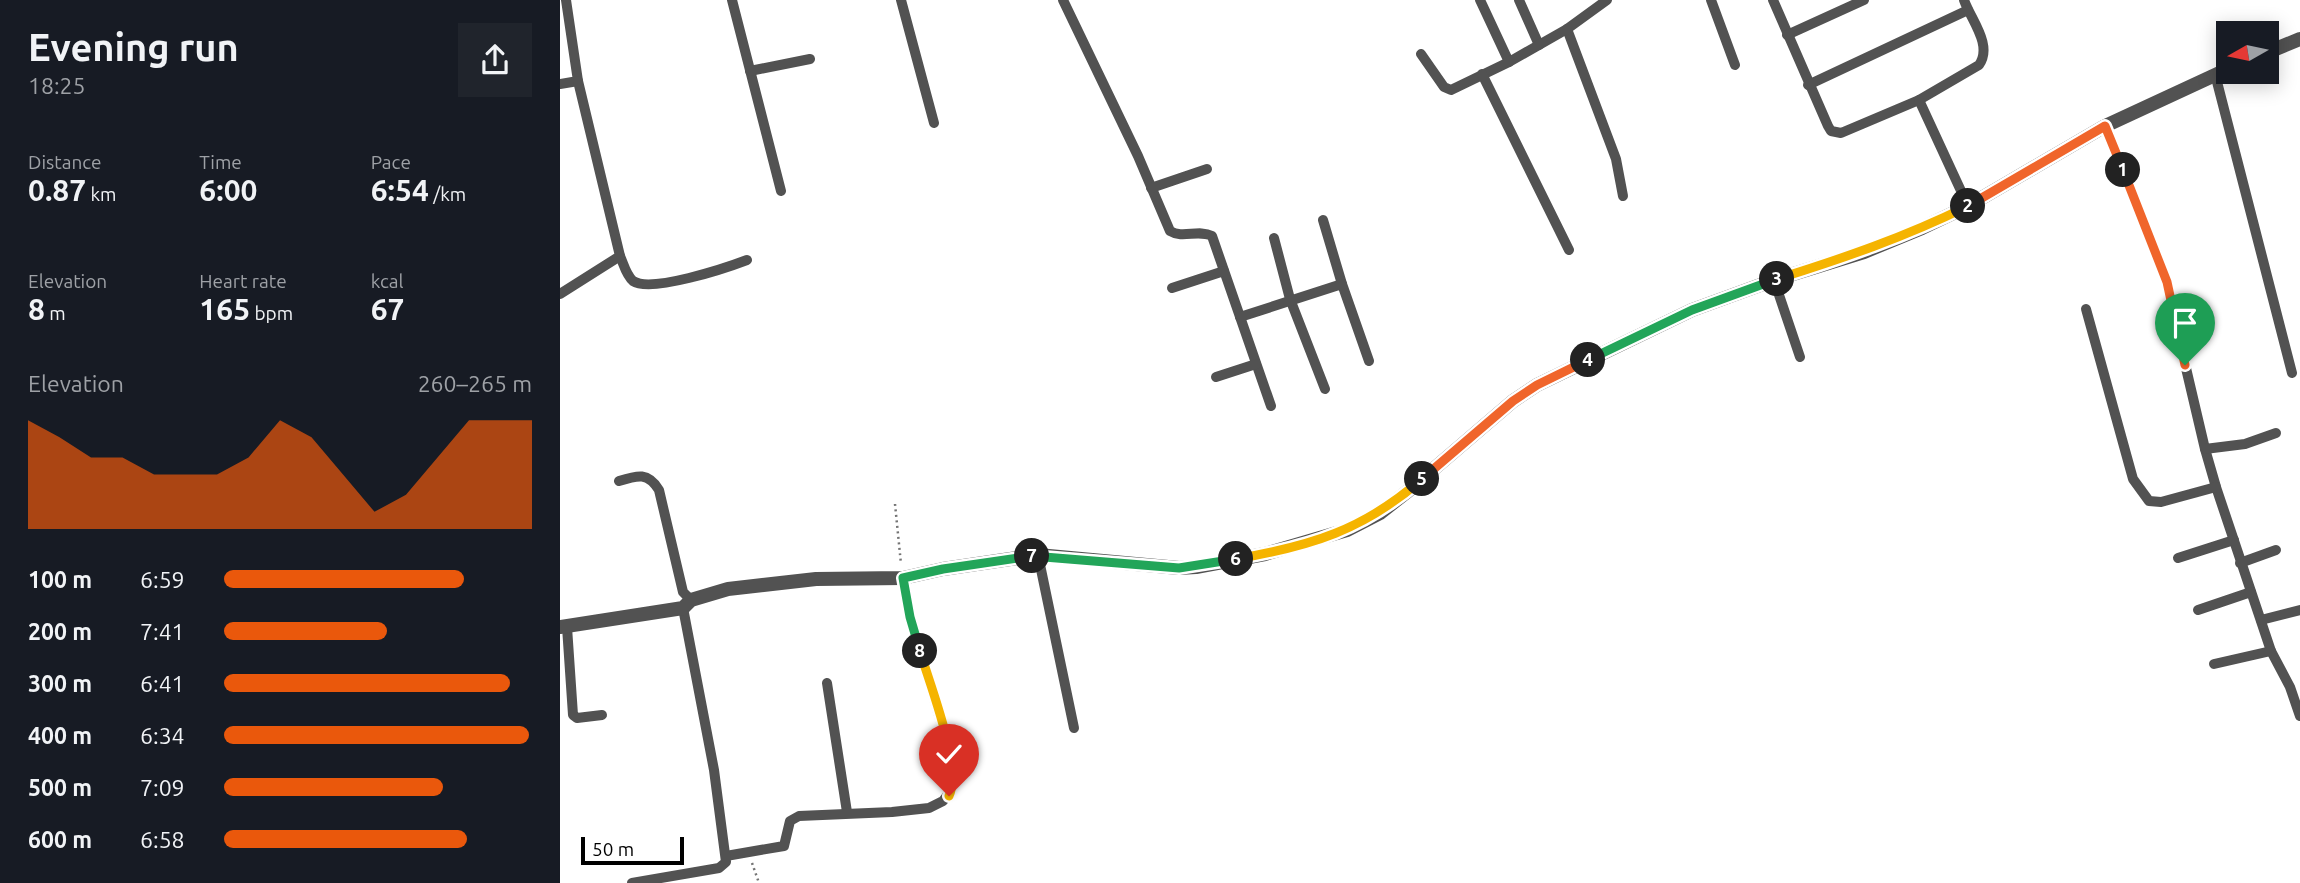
<!DOCTYPE html>
<meta charset="utf-8">
<style>
body{margin:0;font-family:Ubuntu,sans-serif;background:#20242c;color:#f1f3f6;height:100vh;display:flex;flex-direction:column;font-size:26px;white-space:nowrap}
*{box-sizing:border-box;margin:0}
p{font-size:23px;color:#9ea1a6}
.icon{flex:none;width:38px;height:38px;fill:none;stroke:currentColor;stroke-width:2;stroke-linecap:round;stroke-linejoin:round}
.map{position:relative;flex:1;overflow:hidden}
.drawer{display:flex;flex-direction:column;background:#171b24;width:560px}
.drawer>*{flex:none}
.needle{width:46px;rotate:261deg}
.tools{position:absolute;left:1656px;top:21px;display:grid;gap:14px}
.tools a{display:grid;place-items:center;width:63px;height:63px;border-radius:0px;background:#171b24;box-shadow:0 4px 18px #0003;font-size:35px}
.scale{position:absolute;left:21px;bottom:18px;width:103px;box-sizing:border-box;padding-left:7px;border:4px solid #000;border-top:0;font-size:19px;line-height:24px;white-space:nowrap;color:#000;-webkit-text-stroke:5px #fff;paint-order:stroke}
.pin{position:absolute;display:grid;place-items:center;width:60px;height:60px;color:#fff;margin:-72px -30px;border-radius:50% 50% 50% 0;rotate:-45deg;box-shadow:0 0 7px #0007}
.pin .icon{rotate:45deg}
.km{position:absolute;width:35px;height:35px;margin:-18px;border-radius:50%;background:#222;color:#fff;font-size:19px;line-height:35px;text-align:center}
.round{display:grid;place-items:center;flex:none;width:74px;height:74px;border-radius:0px;background:#20242c}
.headline{display:flex;align-items:center;justify-content:space-between;height:119px;padding:0 28px}
h1{font-size:38px;font-weight:600;line-height:52px}
.metrics{display:grid;grid-template-columns:repeat(3,1fr);gap:10px;height:119px;padding:7px 28px}
.metrics div{display:grid;align-content:center}
.metrics b{font-size:30px;font-weight:600}
.metrics small{font-size:19px;font-weight:400}
.metrics p{font-size:19px}
.chart{height:196px;padding:14px 28px}
.chart p{display:flex;justify-content:space-between}
.chart svg{width:100%;height:126px;margin-top:7px;fill:#ea580c;opacity:.7}
ul{padding:0 28px;list-style:none;font-size:23px}
li{display:grid;grid-template-columns:112px 84px 1fr;align-items:center;height:52px}
li i{height:18px;border-radius:9px;background:#ea580c}
main{display:flex;flex:1;min-height:0}
.map>svg:first-child{display:block}
.lines{fill:none;stroke-linecap:round;stroke-linejoin:round}
.path{stroke:#747474;stroke-width:2.5;stroke-dasharray:2 3.5;stroke-linecap:butt}
.minor{stroke:#525252;stroke-width:10}
.tertiary{stroke:#525252;stroke-width:14}
.split-1-casing{stroke:#fff;stroke-width:14}
.split-2-casing{stroke:#fff;stroke-width:14}
.split-3-casing{stroke:#fff;stroke-width:14}
.split-4-casing{stroke:#fff;stroke-width:14}
.split-5-casing{stroke:#fff;stroke-width:14}
.split-6-casing{stroke:#fff;stroke-width:14}
.split-7-casing{stroke:#fff;stroke-width:14}
.split-8-casing{stroke:#fff;stroke-width:14}
.split-9-casing{stroke:#fff;stroke-width:14}
.split-1{stroke:#f0652b;stroke-width:9}
.split-2{stroke:#f0652b;stroke-width:9}
.split-3{stroke:#f5b400;stroke-width:9}
.split-4{stroke:#22a559;stroke-width:9}
.split-5{stroke:#f0652b;stroke-width:9}
.split-6{stroke:#f5b400;stroke-width:9}
.split-7{stroke:#22a559;stroke-width:9}
.split-8{stroke:#22a559;stroke-width:9}
.split-9{stroke:#f5b400;stroke-width:9}
</style>
<main>
<section class="drawer">
<div class="headline"><div><h1>Evening run</h1><p>18:25</p></div><a class="round"><svg class="icon" aria-label="share" viewBox="0 0 24 24"><path d="M12 15V3M7 8l5-5 5 5M5 13v7h14v-7"/></svg></a></div>
<div class="metrics">
<div><p>Distance</p><b>0.87<small> km</small></b></div>
<div><p>Time</p><b>6:00</b></div>
<div><p>Pace</p><b>6:54<small> /km</small></b></div>
</div>
<div class="metrics">
<div><p>Elevation</p><b>8<small> m</small></b></div>
<div><p>Heart rate</p><b>165<small> bpm</small></b></div>
<div><p>kcal</p><b>67</b></div>
</div>
<div class="chart"><p><span>Elevation</span>260–265 m</p>
<svg viewBox="0 0 160 44" preserveAspectRatio="none"><path d="M0 44V6L10 12L20 19L30 19L40 25L50 25L60 25L70 19L80 6L90 12L100 25L110 38L120 32L130 19L140 6L150 6L160 6V44z"/></svg>
</div>
<ul>
<li><b>100 m</b>6:59<i style="width:78%"></i></li>
<li><b>200 m</b>7:41<i style="width:53%"></i></li>
<li><b>300 m</b>6:41<i style="width:93%"></i></li>
<li><b>400 m</b>6:34<i style="width:99%"></i></li>
<li><b>500 m</b>7:09<i style="width:71%"></i></li>
<li><b>600 m</b>6:58<i style="width:79%"></i></li>
</ul>
</section>
<div class="map">
<svg width="1740" height="883" viewBox="0 0 1740 883">
<rect width="100%" height="100%" fill="#fff"/>
<g class="lines">
<g class="path">
<path d="M335 504 341 564"/>
<path d="M192 863 199 883"/>
</g>
<g class="minor">
<path d="M172 0 221 191"/>
<path d="M341 0 374 123"/>
<path d="M503 0 578 156 610 231C623 239 638 229 652 236L711 406"/>
<path d="M920 0 949 62"/>
<path d="M959 0 979 45"/>
<path d="M1151 0 1175 65"/>
<path d="M1213 0 1268 126 1271 131 1281 133 1359 100 1419 65C1433 45 1411 20 1404 0"/>
<path d="M1007 29 1056 159 1063 196"/>
<path d="M1227 35 1304 0"/>
<path d="M861 54 884 87 891 90 949 62 1007 29 1047 0"/>
<path d="M190 71 250 59"/>
<path d="M922 74 1009 250"/>
<path d="M1655 74 1732 373"/>
<path d="M0 84 18 81 6 0"/>
<path d="M1248 85 1408 10"/>
<path d="M1359 100 1408 206"/>
<path d="M1545 126 1602 266 1645 449 1656 487 1711 651 1730 687 1740 716"/>
<path d="M591 188 647 169"/>
<path d="M763 220 782 284"/>
<path d="M714 238 730 299 765 389"/>
<path d="M60 256C64 265 66 275 73 281 91 293 166 268 187 260"/>
<path d="M1214 280 1240 357"/>
<path d="M612 288 664 271"/>
<path d="M0 294 60 256 18 81"/>
<path d="M1526 309 1573 479 1589 501 1601 502 1656 487"/>
<path d="M680 317 782 284 809 361"/>
<path d="M656 377 696 364"/>
<path d="M1645 449 1685 444 1716 433"/>
<path d="M59 481C78 475 88 472 99 490L123 592 131 600"/>
<path d="M478 555 514 728"/>
<path d="M1618 558 1674 540"/>
<path d="M1680 563 1716 550"/>
<path d="M1638 610 1691 592"/>
<path d="M1701 620 1740 610"/>
<path d="M7 627 13 715 17 718 42 715"/>
<path d="M1654 664 1711 651"/>
<path d="M267 683 287 812"/>
<path d="M166 856 224 846 230 821 239 816 332 812 369 808 383 801 392 789 393 770 388 746 350 617 343 578"/>
<path d="M72 883 159 868 166 862 154 770 123 608"/>
</g>
<g class="tertiary">
<path d="M1706 53 1740 39"/>
<path d="M0 627 123 608 131 600 168 589 256 579 343 578 383 569 478 555 619 568 636 567 705 554 787 530 820 513 848 491 953 401 977 385 1132 310 1214 280 1304 252 1362 228 1408 206 1545 126 1668 69"/>
</g>
</g>
<g class="lines">
<g class="split-1-casing">
<path id="split-1" d="M1563 170 1607 282 1625 365"/>
</g>
<g class="split-2-casing">
<path id="split-2" d="M1408 206 1545 126 1563 170"/>
</g>
<g class="split-3-casing">
<path id="split-3" d="M1217 279C1284 258 1345 237 1408 206"/>
</g>
<g class="split-4-casing">
<path id="split-4" d="M1028 360 1132 310 1217 279"/>
</g>
<g class="split-5-casing">
<path id="split-5" d="M862 479 953 401 977 385 1028 360"/>
</g>
<g class="split-6-casing">
<path id="split-6" d="M676 559C751 546 804 530 862 479"/>
</g>
<g class="split-7-casing">
<path id="split-7" d="M472 556 619 568 676 559"/>
</g>
<g class="split-8-casing">
<path id="split-8" d="M360 651 350 617 343 578 383 569 472 556"/>
</g>
<g class="split-9-casing">
<path id="split-9" d="M360 651C369 683 403 767 389 796"/>
</g>
<use href="#split-1" class="split-1"/>
<use href="#split-2" class="split-2"/>
<use href="#split-3" class="split-3"/>
<use href="#split-4" class="split-4"/>
<use href="#split-5" class="split-5"/>
<use href="#split-6" class="split-6"/>
<use href="#split-7" class="split-7"/>
<use href="#split-8" class="split-8"/>
<use href="#split-9" class="split-9"/>
</g>
</svg>
<div class="tools">
<a><svg class="needle" viewBox="-14 -14 28 28"><path d="M0-13l5 13h-10z" fill="#e53935"/><path d="M0 13l5-13h-10z" fill="#9ea1a6"/></svg></a>
</div>
<div class="scale">50 m</div>
<div class="pin" style="left:1625px;top:365px;background:#1e9e55"><svg class="icon" aria-label="arrive" viewBox="0 0 24 24"><path d="M6 21V4h12l-3 4 3 4H6"/></svg></div>
<div class="pin" style="left:389px;top:796px;background:#d93025"><svg class="icon" aria-label="check" viewBox="0 0 24 24"><path d="M5 12l5 5 9-10"/></svg></div>
<b class="km" style="left:1563px;top:170px">1</b>
<b class="km" style="left:1408px;top:206px">2</b>
<b class="km" style="left:1217px;top:279px">3</b>
<b class="km" style="left:1028px;top:360px">4</b>
<b class="km" style="left:862px;top:479px">5</b>
<b class="km" style="left:676px;top:559px">6</b>
<b class="km" style="left:472px;top:556px">7</b>
<b class="km" style="left:360px;top:651px">8</b>
</div>
</main>
